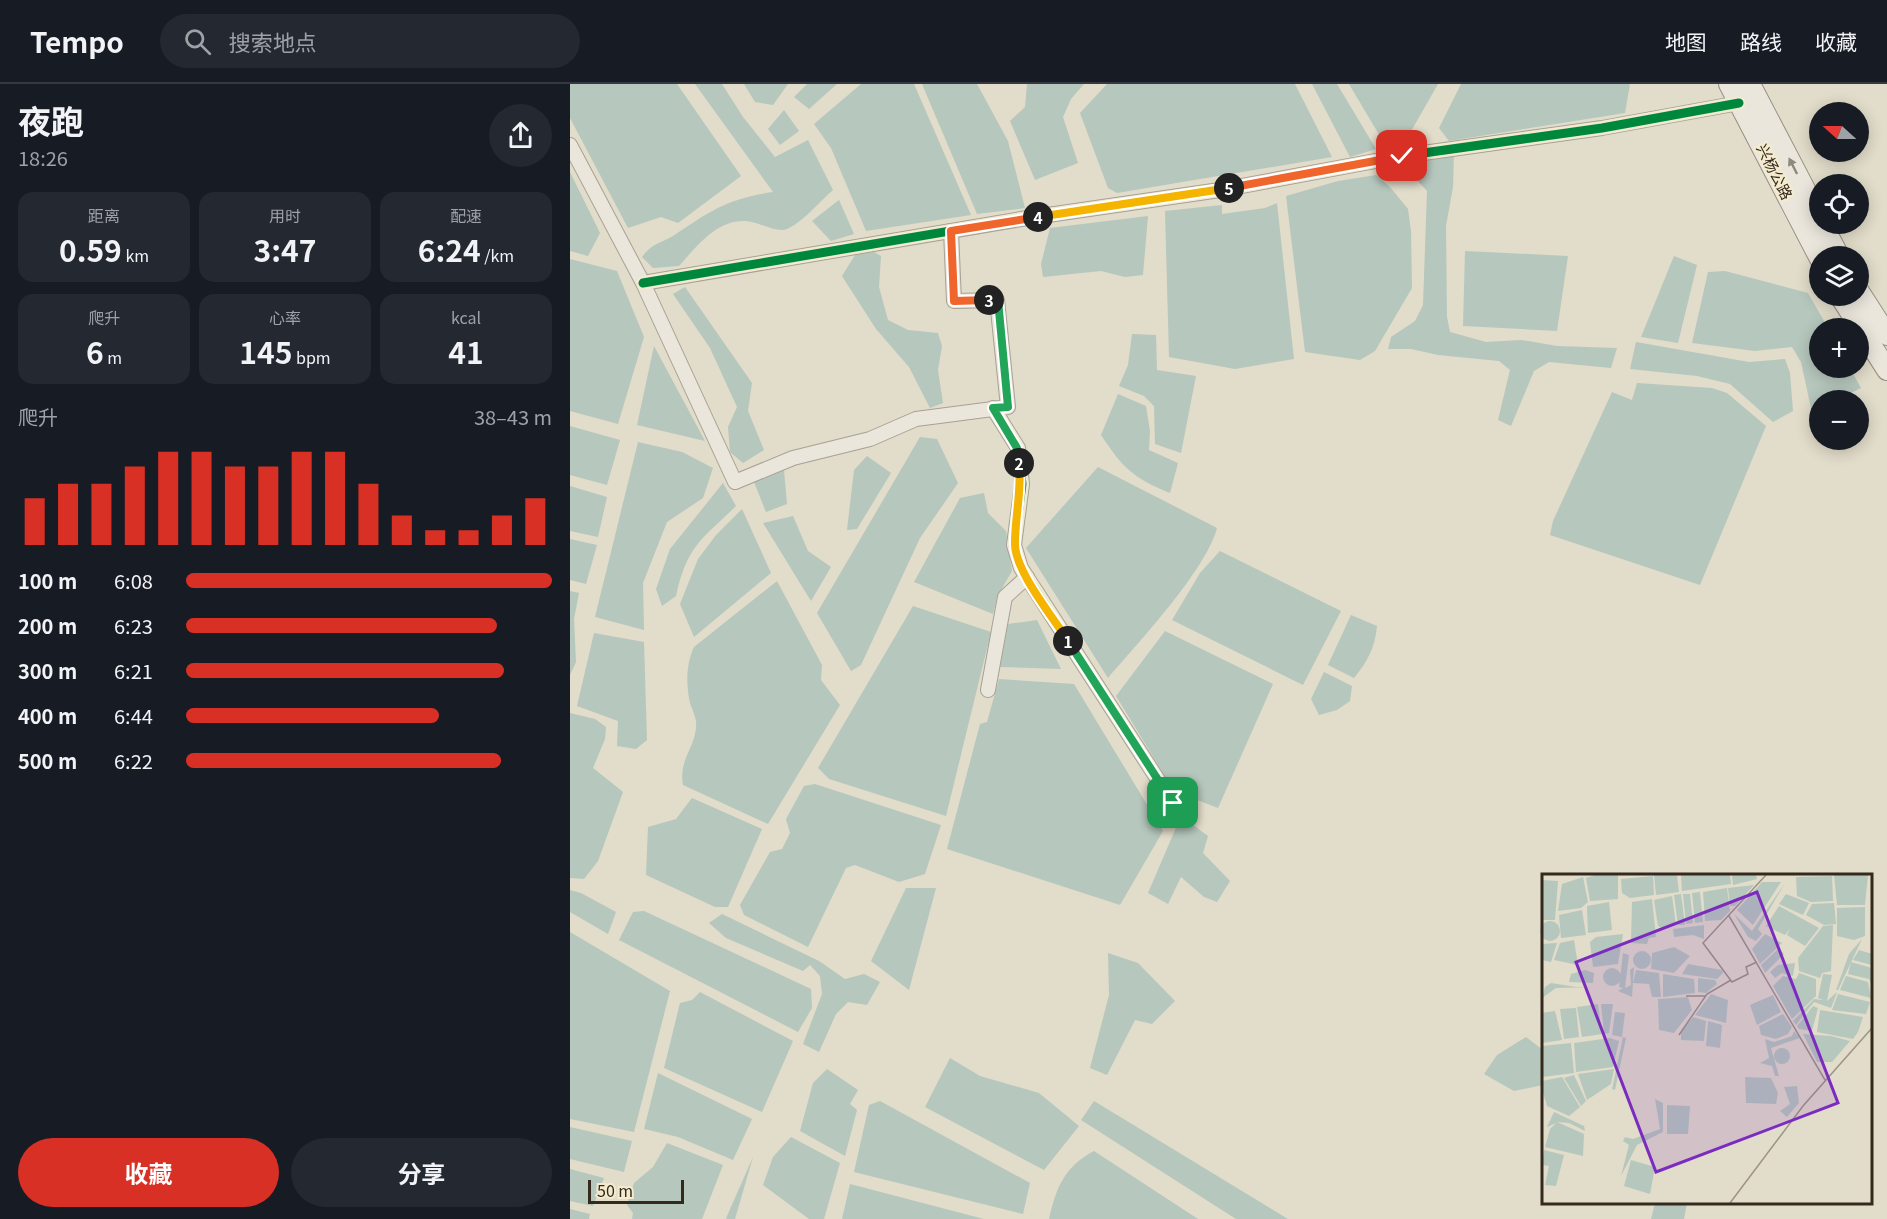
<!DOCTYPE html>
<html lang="zh">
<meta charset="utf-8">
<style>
body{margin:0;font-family:Georgia,"Noto Sans SC",serif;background:#242831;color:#f1f3f6;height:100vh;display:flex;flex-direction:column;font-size:22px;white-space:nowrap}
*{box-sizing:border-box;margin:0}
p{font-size:20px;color:#9ea1a6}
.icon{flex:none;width:33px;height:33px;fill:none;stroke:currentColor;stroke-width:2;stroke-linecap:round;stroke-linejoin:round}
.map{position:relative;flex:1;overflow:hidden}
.drawer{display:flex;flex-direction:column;background:#171b24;width:570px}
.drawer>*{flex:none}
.needle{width:39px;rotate:291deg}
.buttons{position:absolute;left:1239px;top:18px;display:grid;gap:12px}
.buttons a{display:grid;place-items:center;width:60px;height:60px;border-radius:50%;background:#171b24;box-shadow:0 3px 15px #0003;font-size:30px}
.scale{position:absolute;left:18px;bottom:15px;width:96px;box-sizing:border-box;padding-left:6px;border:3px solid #34291d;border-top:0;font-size:16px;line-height:21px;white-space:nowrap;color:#34291d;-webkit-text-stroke:4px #f4ebcf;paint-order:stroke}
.pin{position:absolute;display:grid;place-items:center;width:51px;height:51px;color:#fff;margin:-26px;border-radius:12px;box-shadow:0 3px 9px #0006}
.km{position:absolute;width:30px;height:30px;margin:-15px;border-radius:50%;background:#222;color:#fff;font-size:16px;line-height:30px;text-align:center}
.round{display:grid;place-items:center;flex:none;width:63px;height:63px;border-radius:32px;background:#242831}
.headline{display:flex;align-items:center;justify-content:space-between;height:102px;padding:0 18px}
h1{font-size:33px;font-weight:700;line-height:45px}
.stats{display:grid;grid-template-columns:repeat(3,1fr);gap:9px;height:102px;padding:6px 18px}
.stats div{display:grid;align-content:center;border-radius:15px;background:#242831;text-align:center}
.stats b{font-size:30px;font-weight:700}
.stats small{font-size:16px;font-weight:400}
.stats p{font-size:16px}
.chart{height:168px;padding:12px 18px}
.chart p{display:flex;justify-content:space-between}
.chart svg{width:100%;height:108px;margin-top:6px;stroke:#d93025;stroke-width:6}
.action{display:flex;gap:12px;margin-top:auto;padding:12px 18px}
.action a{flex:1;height:69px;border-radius:36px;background:#d93025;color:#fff;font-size:24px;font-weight:700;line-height:69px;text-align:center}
.action a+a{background:#242831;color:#f1f3f6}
ul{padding:0 18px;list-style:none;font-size:20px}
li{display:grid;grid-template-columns:96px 72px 1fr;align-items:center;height:45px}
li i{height:15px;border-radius:8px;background:#d93025}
header{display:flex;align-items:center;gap:36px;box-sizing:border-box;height:84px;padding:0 30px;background:#171b24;border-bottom:2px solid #363941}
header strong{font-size:28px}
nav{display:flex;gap:33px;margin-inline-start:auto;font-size:21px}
.search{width:420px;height:54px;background:#242831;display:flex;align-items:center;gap:15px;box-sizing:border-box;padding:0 21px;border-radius:33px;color:#9ea1a6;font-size:22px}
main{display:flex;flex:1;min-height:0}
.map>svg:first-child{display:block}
.water{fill:#b6c7bd}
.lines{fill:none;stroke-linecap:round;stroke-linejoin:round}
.street-casing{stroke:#a7a194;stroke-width:16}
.secondary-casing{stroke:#969084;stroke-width:22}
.street{stroke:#eae6dc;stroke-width:14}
.secondary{stroke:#eae6dc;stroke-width:20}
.cycleway-casing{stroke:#f4ebcf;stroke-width:13}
.cycleway{stroke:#00873e;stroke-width:9}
.oneway{fill:#8f887c}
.split-1-casing{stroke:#fff;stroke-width:12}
.split-2-casing{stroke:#fff;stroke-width:12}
.split-3-casing{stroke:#fff;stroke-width:12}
.split-4-casing{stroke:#fff;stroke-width:12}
.split-5-casing{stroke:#fff;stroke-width:12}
.split-6-casing{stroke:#fff;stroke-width:12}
.split-1{stroke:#22a559;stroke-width:8}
.split-2{stroke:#f5b400;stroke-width:8}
.split-3{stroke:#22a559;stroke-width:8}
.split-4{stroke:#f0652b;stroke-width:8}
.split-5{stroke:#f5b400;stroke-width:8}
.split-6{stroke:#f0652b;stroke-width:8}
.labels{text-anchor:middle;stroke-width:4.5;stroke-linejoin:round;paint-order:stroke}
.street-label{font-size:15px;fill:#34291d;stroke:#f4ebcf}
.inset-road{fill:none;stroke:#9c9485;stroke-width:1.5}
.view{fill:#7b2cbf;fill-opacity:0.15;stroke:#7b2cbf;stroke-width:3}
.inset-edge{fill:none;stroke:#34291d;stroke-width:3}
</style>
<header>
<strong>Tempo</strong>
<div class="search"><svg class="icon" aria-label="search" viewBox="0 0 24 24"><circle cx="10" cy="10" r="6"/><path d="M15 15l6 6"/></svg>搜索地点</div>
<nav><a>地图</a><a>路线</a><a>收藏</a></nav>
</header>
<main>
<section class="drawer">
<div class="headline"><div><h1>夜跑</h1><p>18:26</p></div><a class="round"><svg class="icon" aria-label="share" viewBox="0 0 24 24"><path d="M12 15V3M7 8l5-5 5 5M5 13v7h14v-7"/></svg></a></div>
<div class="stats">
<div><p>距离</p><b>0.59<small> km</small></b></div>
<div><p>用时</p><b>3:47</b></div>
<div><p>配速</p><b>6:24<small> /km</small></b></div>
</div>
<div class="stats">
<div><p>爬升</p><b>6<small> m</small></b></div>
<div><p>心率</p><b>145<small> bpm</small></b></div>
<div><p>kcal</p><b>41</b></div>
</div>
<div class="chart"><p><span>爬升</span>38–43 m</p>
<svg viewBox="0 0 160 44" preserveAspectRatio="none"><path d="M5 44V25M15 44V19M25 44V19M35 44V12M45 44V6M55 44V6M65 44V12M75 44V12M85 44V6M95 44V6M105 44V19M115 44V32M125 44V38M135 44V38M145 44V32M155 44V25"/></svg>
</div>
<ul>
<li><b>100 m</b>6:08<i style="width:100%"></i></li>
<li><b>200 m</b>6:23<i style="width:85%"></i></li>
<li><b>300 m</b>6:21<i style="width:87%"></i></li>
<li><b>400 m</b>6:44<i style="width:69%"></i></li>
<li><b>500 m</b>6:22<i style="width:86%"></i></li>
</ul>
<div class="action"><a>收藏</a><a>分享</a></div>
</section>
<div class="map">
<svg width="1317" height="1135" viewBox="0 0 1317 1135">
<rect width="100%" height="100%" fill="#e2dcca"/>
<g class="water">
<path d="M0 0H107L171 92 108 139 91 133 58 144 0 34Z"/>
<path d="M125 0H152L173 33 205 73 238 56 263 106C252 115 226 146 212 146 201 146 188 138 176 137 147 135 126 163 109 182L83 184 72 173C83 158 91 160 106 150 141 126 160 114 203 108Z"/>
<path d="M174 0H218L203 21 185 18Z"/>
<path d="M237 0H267L239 25 224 13Z"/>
<path d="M291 0H344L401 131 296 147 261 64 244 40Z"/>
<path d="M352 0H407L438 57 455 124 407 130Z"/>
<path d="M457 0H514L501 15 493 33 508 79 465 96 440 37 455 23Z"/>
<path d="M537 0H725L762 73 547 109 538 104 510 29Z"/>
<path d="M742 0H767L806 65 780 73Z"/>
<path d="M779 0H868L836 56 814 59Z"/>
<path d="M891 0H1060L1055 29 879 57 869 44Z"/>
<path d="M214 26 229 47 210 61 198 45Z"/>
<path d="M884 68 883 103 876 142 877 233 880 248 916 258 952 256 987 262 1047 264 1041 284 979 278 964 287 941 342 928 336 940 286 929 277 868 271 841 265H818L821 253 845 237 853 221 857 107 844 93 834 90 839 75Z"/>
<path d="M0 88 30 149 18 172 0 167Z"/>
<path d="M806 91 820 103 838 125 841 147 842 204 805 267 790 276 735 268 716 112 768 97Z"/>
<path d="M269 116 284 150 261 157 242 137Z"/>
<path d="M707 119 724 275 665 285 599 273 595 127 652 121V130L695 124Z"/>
<path d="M578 132 573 191 555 193 531 187 473 193 471 180 480 144Z"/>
<path d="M895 167 998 172 987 247 893 242Z"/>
<path d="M304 168 311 172 309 203 318 236 338 246 368 249 372 262 368 286 373 319 360 324 339 283 306 245 272 192 285 171Z"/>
<path d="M1104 172 1127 181 1108 259 1071 253Z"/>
<path d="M0 175 47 187 74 253 48 340 0 327Z"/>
<path d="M1155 187 1238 209 1258 244H1250V284H1280L1291 304 1267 316H1250L1249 325 1242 329 1231 278 1222 263 1185 267 1122 259 1138 188Z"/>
<path d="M115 203 182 299 178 327 194 366 173 379 160 368 158 343 167 323 140 264 103 210Z"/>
<path d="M562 250 586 251 587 286 626 292 611 369 585 360 584 322 574 312 549 302 558 281Z"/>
<path d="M1066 258 1179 278 1215 275 1220 289 1223 327 1203 338 1160 300 1127 292 1060 285Z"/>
<path d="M84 262 135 357 67 341Z"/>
<path d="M1067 299 1142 304 1157 309 1196 342 1130 501 980 451 983 437 1042 308 1062 316Z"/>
<path d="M548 310 576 322 580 347 579 366 608 379 600 409C563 394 553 384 531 351Z"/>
<path d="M0 342 50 356 37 401 0 391Z"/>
<path d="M350 353 367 355 388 399 350 454 291 581 281 587 247 529Z"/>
<path d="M68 358 112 368 143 384 133 414 97 438 73 499 74 546 25 533Z"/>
<path d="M297 372 321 389 287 445 277 446 284 386Z"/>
<path d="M528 383 647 444C636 486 568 559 538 594L456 464Z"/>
<path d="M214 386 217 420 196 428 184 398Z"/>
<path d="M153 399 166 422C131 456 117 462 106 512L92 522 86 505 100 465Z"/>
<path d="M0 402 37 413 28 453 0 447Z"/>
<path d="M414 409 418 429 436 447 442 487 427 513 423 530 344 498 390 414Z"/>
<path d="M172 425 201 489 124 553 110 520 128 475 146 451Z"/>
<path d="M223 432 238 467 261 483 241 517 193 439Z"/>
<path d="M0 455 27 461 16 500 0 496Z"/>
<path d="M650 467 771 527 733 601 602 536 630 489Z"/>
<path d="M207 497 252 581 251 596 270 621 198 740 113 701C108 674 128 662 126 637 125 631 122 625 120 619 116 601 116 580 124 563Z"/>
<path d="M0 507 9 509 4 535 6 578 0 591Z"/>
<path d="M343 522 421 548 376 732 259 695 248 684Z"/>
<path d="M781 531 807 542C805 564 797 578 784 594L758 581Z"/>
<path d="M467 536 491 585 430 583 438 540Z"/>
<path d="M595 547 703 600 648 724 604 707 546 612Z"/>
<path d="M24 549 74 558 77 656 66 665 47 662 48 637 7 622Z"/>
<path d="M754 588 782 602 780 617 767 626 749 631 741 615Z"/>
<path d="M429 595 504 600 593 747 550 821 377 765 410 640 417 638Z"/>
<path d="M0 629 25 635 36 643 35 655 23 684 53 708 28 777 14 795 0 794Z"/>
<path d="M245 700 371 741 355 790 329 798 285 781 276 784 238 863 174 831 170 821 200 768 212 765 220 749 216 735 234 702Z"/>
<path d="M122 714 192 745 158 823H145L76 791 78 743 106 735Z"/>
<path d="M611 732 638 752 633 769 660 797 647 818 634 813 611 793 598 820 578 809Z"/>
<path d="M336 804H366L339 906 301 877Z"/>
<path d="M0 806 11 809 46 828 38 850 0 828Z"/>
<path d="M74 827 241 905 242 924 228 948 49 856 63 828Z"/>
<path d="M152 830 249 877 275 895 294 890 310 898 297 921 278 918 266 930 249 968 233 960 252 910 250 892 240 881 233 887 156 854 139 839Z"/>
<path d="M0 848 100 907 64 1048 0 1035Z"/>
<path d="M538 869 568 879 605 917 582 940 565 936 537 991 520 984 539 911Z"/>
<path d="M130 908 223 957 192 1028 94 984 110 919 122 916Z"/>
<path d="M956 953 973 966V1001L944 1007 914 990 927 971Z"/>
<path d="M380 974 410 992 469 1009 509 1042 474 1086 355 1023Z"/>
<path d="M257 985 288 1006 280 1020 287 1026 275 1072 230 1047 243 999Z"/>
<path d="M88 989 182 1035 163 1076 108 1053 74 1045Z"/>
<path d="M310 1017 460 1099 453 1130 284 1088 299 1021Z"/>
<path d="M524 1017 718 1135H666L511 1036Z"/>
<path d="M0 1043 62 1057 54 1088 0 1075Z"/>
<path d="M221 1053 270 1079 254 1135H239L193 1101 203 1073Z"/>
<path d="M97 1059 153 1081 132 1135H62L63 1129 57 1121 64 1099 83 1083Z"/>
<path d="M524 1067 628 1135H479C486 1104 494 1083 524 1067Z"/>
<path d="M183 1073 165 1135H156L157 1132Z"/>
<path d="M0 1085 34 1094 23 1122 0 1117Z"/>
<path d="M280 1100 414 1135H272Z"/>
<path d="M1085 1119H1117L1114 1135H1081Z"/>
<path d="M0 1125 20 1130 19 1135H0Z"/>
</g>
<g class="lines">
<g class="street-casing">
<g id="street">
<path d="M0 61 73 199 165 398 223 374 300 355 346 335 438 323 427 216 384 217 381 147"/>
<path d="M73 199 457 134 650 106 832 72 1032 44 1169 19"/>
<path d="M423 324 448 364 452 400 444 461 451 484 603 719 616 726"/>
<path d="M418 606 435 513 457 493"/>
</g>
</g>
<g class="secondary-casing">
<g id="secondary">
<path d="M1159 0 1250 175"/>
<path d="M1180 0 1250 134"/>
<path d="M1252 140 1269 172"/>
<path d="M1288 206 1317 251"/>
<path d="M1270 212 1317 286"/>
</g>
</g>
<use href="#street" class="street"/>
<use href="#secondary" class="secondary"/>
<g class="cycleway-casing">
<g id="cycleway">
<path d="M73 199 457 134 650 106 832 72 1032 44 1169 19"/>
<path d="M423 324 448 364 452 400 444 461 451 484 603 719 616 726"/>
</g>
</g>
<use href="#cycleway" class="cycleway"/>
</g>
<defs><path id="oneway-solid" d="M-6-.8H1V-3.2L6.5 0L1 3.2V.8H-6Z" transform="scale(1.5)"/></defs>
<use class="oneway" href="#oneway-solid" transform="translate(1223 82) rotate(-117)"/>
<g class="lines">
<g class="split-1-casing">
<path id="split-1" d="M498 557 603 719"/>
</g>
<g class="split-2-casing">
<path id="split-2" d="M449 379C452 407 445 432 445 459 444 486 483 533 498 557"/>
</g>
<g class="split-3-casing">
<path id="split-3" d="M419 216H428L438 323 423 324 447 364 449 379"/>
</g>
<g class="split-4-casing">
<path id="split-4" d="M419 216 384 217 381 147 468 133"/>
</g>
<g class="split-5-casing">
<path id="split-5" d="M468 133 659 104"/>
</g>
<g class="split-6-casing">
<path id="split-6" d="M659 104 832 72"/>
</g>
<use href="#split-1" class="split-1"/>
<use href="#split-2" class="split-2"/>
<use href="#split-3" class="split-3"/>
<use href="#split-4" class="split-4"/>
<use href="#split-5" class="split-5"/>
<use href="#split-6" class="split-6"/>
</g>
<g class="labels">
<g class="street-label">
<text transform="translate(1204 88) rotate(63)" y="5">兴杨公路</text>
</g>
</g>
<g transform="translate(972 790)">
<rect width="330" height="330" fill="#e2dcca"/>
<path d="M53 1H76V25L48 27 44 4ZM112 1H135L137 18 114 21ZM139 1H188L189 10 140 17ZM190 1H214L215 5 191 11ZM292 1H326L323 31H295ZM111 2 112 21 88 24 80 19 79 5ZM290 2 291 27 269 28 255 22 254 3ZM41 3 46 28 39 34 16 37 20 10ZM0 6 16 7 13 46H0ZM220 8H239L211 51 195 36ZM243 9 216 55 220 60 214 67 206 63 192 40 210 57ZM212 11 193 32H188L186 14ZM185 14 188 37 179 46 163 47 161 18ZM158 18 161 48 153 49 150 19ZM139 20 143 51H136L132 21ZM141 20H148L151 49 144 50ZM244 20 267 29 261 41 237 30ZM130 22 134 51 120 54 116 52 112 26ZM110 25 114 63 107 64 105 70 89 69 90 28ZM67 28 70 56 46 59 45 32ZM292 29 294 50 282 51 264 41 270 30ZM237 32 277 54 263 72 245 61 248 55 243 61 224 52ZM323 33V62L312 66 295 62V34ZM40 36 44 61 19 64 17 41ZM-2 57a10 10 0 1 1 20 0a10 10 0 1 1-20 0ZM162 51V65L151 61 132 63 131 55ZM291 51 289 97 280 99 278 104 257 97 256 84 281 52ZM81 60 76 90 51 93 48 68 54 63ZM223 60 240 69 218 90 210 75ZM320 65 296 116H294L307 80ZM32 66 36 91 12 86 18 69ZM15 69 9 88 0 86V70ZM132 73 148 82 132 99 109 95 110 79ZM237 74 242 80 223 99 219 91ZM317 76 330 80V91L311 86ZM91 86a9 9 0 1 1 18 0a9 9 0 1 1-18 0ZM81 79 87 81 83 114 89 111 88 96 92 93 90 123 76 117 81 114 77 113ZM309 88 330 94V112L327 105 306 100ZM253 89 251 102 240 99 233 104 228 98 236 91ZM146 90 180 96 181 99 175 105 140 100ZM61 103a9 9 0 1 1 18 0a9 9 0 1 1-18 0ZM43 96 52 99 51 109 27 108 29 100ZM94 96 117 99 119 123H110L107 110 91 109ZM257 99 274 105V122L250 145 231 112 241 102 254 105ZM121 100 152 105 153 119 121 123ZM281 100 290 101 285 127 295 118 289 134 272 128 254 151 251 147 272 125 281 126 276 124ZM304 102 326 108 329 124 298 116ZM156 104 173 106 175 110 164 119 156 118ZM9 109 34 113H55L14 114 0 124 3 113ZM169 120 186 126 184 149 153 141ZM296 120 328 128 324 140 290 136ZM231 121 239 138 215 151 208 131ZM146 123 150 136 132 159 117 156 116 125ZM56 130 60 160 40 163 35 133ZM59 130H71L67 159 62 160ZM271 132 276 134 270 157 257 155 255 152ZM34 134 37 163 22 165 18 135ZM278 136 321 143 316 158 311 165 275 158ZM13 137 20 166 0 169V139ZM73 138 83 139 80 163 70 161ZM241 140 250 153 246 160 234 165 219 161 217 152ZM151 143 164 147 162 167 139 166V158ZM166 147 180 151 178 174 164 172ZM252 157 258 164 229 174 237 202H233L230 192 218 189 227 184 223 165 232 168 250 162ZM261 160 289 162 308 167 290 188H275ZM81 163 84 164 73 216 70 215ZM68 164 77 167 71 193 34 198 32 169ZM29 169 32 199 0 203V172ZM232 182a8 8 0 1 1 16 0a8 8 0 1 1-16 0ZM72 195 69 210 45 226 36 200ZM32 201 44 227 39 232 22 204ZM20 203 38 233 27 242 5 232 0 215V207ZM203 203 229 204 236 219 234 230 204 229ZM255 212 257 229 245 243 238 237 248 230 242 213ZM113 225 121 229V258L95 271 79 302 87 271 81 267 83 263 91 265 118 255ZM125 231 148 232 146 260H125ZM12 238 42 252 43 257 27 249 15 248 42 260 41 282 3 273 8 255 14 249 5 253ZM2 276 22 281 14 312 3 311 7 292 0 291ZM89 286 113 293 108 320 82 312Z" fill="#b6c7bd"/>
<path class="inset-road" d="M187 42 283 206M215 88 204 93 206 100 190 108 161 69 224 1M144 122H164M137 161 165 120 189 106M188 329 261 232 330 154"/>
<path class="view" d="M215 18 296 229 114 298 34 88Z"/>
<rect width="330" height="330" class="inset-edge"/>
</g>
</svg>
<div class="buttons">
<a><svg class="needle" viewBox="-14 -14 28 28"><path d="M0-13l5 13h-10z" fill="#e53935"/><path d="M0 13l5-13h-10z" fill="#9ea1a6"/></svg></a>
<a><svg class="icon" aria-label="locate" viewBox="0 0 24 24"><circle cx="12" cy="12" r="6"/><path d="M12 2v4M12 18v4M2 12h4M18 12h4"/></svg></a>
<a><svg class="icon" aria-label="layers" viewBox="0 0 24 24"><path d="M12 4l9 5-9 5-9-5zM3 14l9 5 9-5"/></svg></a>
<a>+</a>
<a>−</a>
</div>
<div class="scale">50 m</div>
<div class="pin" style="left:603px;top:719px;background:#1e9e55"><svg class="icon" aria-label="arrive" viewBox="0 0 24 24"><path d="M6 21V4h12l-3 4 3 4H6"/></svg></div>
<div class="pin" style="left:832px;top:72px;background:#d93025"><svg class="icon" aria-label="check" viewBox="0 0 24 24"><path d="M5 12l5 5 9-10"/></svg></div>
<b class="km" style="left:498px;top:557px">1</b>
<b class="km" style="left:449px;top:379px">2</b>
<b class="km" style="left:419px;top:216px">3</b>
<b class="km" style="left:468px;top:133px">4</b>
<b class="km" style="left:659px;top:104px">5</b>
</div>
</main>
